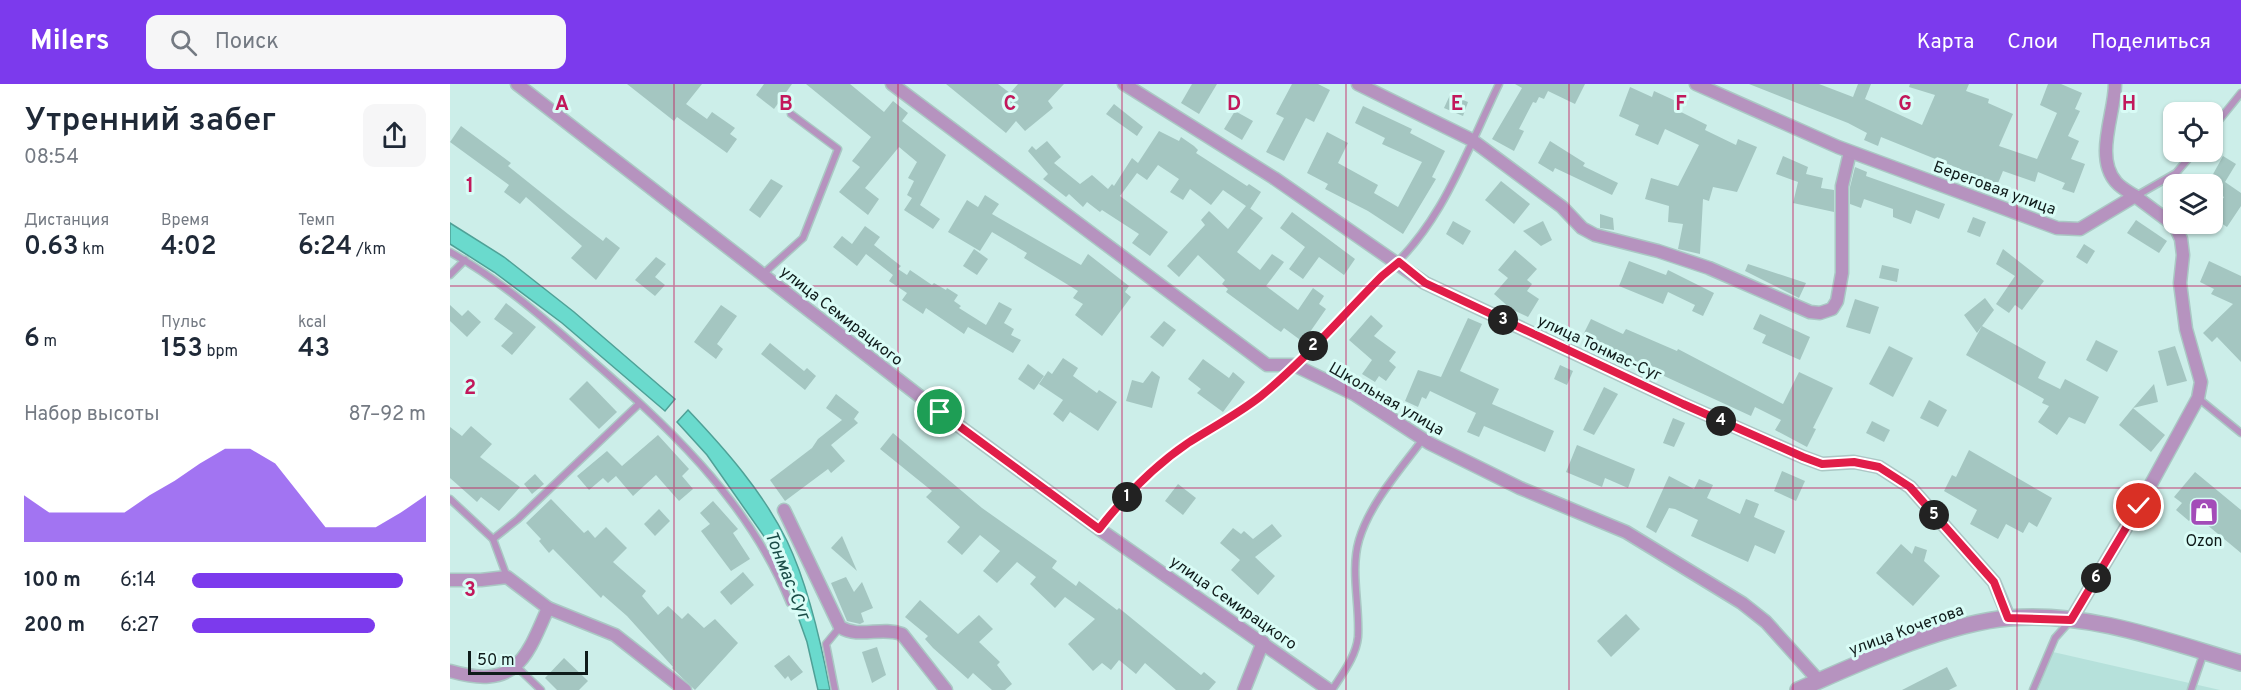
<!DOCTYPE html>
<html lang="ru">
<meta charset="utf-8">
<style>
body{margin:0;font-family:Overpass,sans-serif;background:#f6f6f7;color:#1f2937;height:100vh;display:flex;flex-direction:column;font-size:22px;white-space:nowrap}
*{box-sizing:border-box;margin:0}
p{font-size:20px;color:#747a83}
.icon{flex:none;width:33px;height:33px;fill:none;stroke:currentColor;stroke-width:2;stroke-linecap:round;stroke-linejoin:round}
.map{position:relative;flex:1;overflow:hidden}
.side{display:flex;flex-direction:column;background:#fff;width:450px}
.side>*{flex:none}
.tools{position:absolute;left:1713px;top:18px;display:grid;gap:12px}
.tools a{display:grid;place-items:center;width:60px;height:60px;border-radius:12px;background:#fff;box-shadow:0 2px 4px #0004;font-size:30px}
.scale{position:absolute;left:18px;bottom:15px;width:120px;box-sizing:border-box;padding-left:6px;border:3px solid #0f1b1a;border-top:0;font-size:16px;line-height:21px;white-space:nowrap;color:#0f1b1a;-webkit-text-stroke:4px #d9fcf6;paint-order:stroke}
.pin{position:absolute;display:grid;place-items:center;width:51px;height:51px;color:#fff;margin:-26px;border:3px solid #fff;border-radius:50%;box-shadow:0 2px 6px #0007}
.km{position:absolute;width:30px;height:30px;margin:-15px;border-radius:50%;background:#222;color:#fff;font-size:16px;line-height:30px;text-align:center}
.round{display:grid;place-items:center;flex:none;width:63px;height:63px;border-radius:12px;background:#f6f6f7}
.overview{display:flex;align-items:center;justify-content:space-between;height:102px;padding:0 24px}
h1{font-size:33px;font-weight:600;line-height:45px}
.stats{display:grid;grid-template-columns:repeat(3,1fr);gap:9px;height:102px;padding:6px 24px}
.stats div{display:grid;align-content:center}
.stats b{font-size:26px;font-weight:600}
.stats small{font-size:16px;font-weight:400}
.stats p{font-size:16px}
.chart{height:168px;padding:12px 24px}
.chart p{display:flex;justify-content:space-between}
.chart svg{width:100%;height:108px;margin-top:6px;fill:#7c3aed;opacity:.7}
ul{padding:0 24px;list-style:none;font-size:20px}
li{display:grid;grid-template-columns:96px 72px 1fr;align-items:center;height:45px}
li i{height:15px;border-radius:8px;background:#7c3aed}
header{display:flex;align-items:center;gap:36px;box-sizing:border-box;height:84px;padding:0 30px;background:#7c3aed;color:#fff}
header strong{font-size:28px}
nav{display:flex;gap:33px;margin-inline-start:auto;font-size:21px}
.search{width:420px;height:54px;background:#f6f6f7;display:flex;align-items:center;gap:15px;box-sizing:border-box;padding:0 21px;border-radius:12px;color:#747a83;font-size:22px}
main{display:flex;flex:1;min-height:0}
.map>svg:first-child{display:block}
.built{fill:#b6e1db}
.water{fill:#6adacd;stroke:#4fa197;stroke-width:1.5}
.building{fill:#a4c6c1}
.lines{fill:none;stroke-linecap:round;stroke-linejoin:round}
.service-casing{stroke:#aac8c4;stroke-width:9}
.minor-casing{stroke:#aac8c4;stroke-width:15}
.tertiary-casing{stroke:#aac8c4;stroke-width:18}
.service{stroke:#b693bf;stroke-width:6}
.minor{stroke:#b693bf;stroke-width:12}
.tertiary{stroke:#b693bf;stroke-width:15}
.route-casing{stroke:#fff;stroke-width:12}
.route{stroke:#e11d48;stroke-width:8}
.grid{fill:none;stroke:#c2185b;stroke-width:1.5;stroke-opacity:0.55}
.labels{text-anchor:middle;stroke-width:6;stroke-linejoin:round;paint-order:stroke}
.street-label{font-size:16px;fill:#0f1b1a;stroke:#d9fcf6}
.poi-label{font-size:16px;fill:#0f1b1a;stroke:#d9fcf6}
.water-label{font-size:18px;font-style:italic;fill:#1a4c47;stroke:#d9fcf6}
.grid-label{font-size:20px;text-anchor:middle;font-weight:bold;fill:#c2185b;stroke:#d9fcf6;stroke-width:6;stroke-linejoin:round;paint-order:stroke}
</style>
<header>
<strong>Milers</strong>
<div class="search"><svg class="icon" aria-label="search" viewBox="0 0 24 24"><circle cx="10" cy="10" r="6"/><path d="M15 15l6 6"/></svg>Поиск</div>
<nav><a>Карта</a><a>Слои</a><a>Поделиться</a></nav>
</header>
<main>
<section class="side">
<div class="overview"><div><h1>Утренний забег</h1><p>08:54</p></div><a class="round"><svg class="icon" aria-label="share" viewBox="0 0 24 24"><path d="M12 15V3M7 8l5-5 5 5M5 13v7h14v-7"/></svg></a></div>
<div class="stats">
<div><p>Дистанция</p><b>0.63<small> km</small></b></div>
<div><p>Время</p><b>4:02</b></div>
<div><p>Темп</p><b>6:24<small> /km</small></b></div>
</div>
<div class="stats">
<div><b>6<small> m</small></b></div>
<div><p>Пульс</p><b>153<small> bpm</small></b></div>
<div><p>kcal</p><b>43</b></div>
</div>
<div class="chart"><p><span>Набор высоты</span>87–92 m</p>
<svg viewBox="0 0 160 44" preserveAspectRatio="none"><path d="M0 44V25L10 32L20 32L30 32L40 32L50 25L60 19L70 12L80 6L90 6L100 12L110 25L120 38L130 38L140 38L150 32L160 25V44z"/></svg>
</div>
<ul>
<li><b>100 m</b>6:14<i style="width:90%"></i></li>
<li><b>200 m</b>6:27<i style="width:78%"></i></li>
</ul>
</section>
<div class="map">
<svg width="1791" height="606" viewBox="0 0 1791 606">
<rect width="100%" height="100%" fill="#cceee9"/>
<path class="built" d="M1603 568 1770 606H1588Z"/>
<g class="water">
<path d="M0 139 54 173 124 228 225 315 215 327 112 239 44 188 0 160Z"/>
<path d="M238 326C275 365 313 408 337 457 358 501 371 558 380 606H368L357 558 325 468 257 371 227 338Z"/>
</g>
<g class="building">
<path d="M177 0H252L236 20 257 35 262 28 285 44 280 50 287 55 277 69 227 33 224 37Z"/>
<path d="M314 0H342L324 25 306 11Z"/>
<path d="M356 0H400L434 28 443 17 458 29 452 37 496 71 470 121 490 135 483 145 454 126 462 114 457 111 464 97 458 94 467 78 449 63 415 104 429 115 418 131 389 108 410 83 402 77 421 53Z"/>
<path d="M496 0H548L560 9 568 0H614L598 17 603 24 575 47 566 37 556 49Z"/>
<path d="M742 0H767L749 30 731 19Z"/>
<path d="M842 0H868L880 6 864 38 856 34 834 77 816 68 834 34 826 30Z"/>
<path d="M1065 0H1135L1125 20 1098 7 1094 15 1089 13 1086 19 1083 18 1069 45 1074 47 1064 67 1042 55 1072 4Z"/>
<path d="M1299 0H1369L1403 13 1408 0H1421L1415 15 1472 41 1485 11 1459 3 1460 0H1519L1516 7 1539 15 1538 19 1563 30 1549 62 1587 75 1607 29 1590 21 1598 0H1611L1632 9 1625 25 1630 27 1618 52 1629 57 1621 75 1635 80 1624 109 1612 105 1615 99 1588 88 1585 98 1553 87 1546 104 1528 97 1530 93 1431 53 1428 62 1414 56 1417 49 1398 39Z"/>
<path d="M1180 3 1202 13 1204 7 1228 18 1225 25 1257 41 1255 46 1286 61 1288 55 1307 63 1287 108 1263 103 1259 117 1253 115 1250 170 1228 165 1233 140 1218 138 1219 122 1195 115 1201 94 1228 102 1249 61 1215 45 1208 61 1185 51 1189 41 1169 32Z"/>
<path d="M1000 11 1018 18 1013 32 994 24Z"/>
<path d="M664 20 693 43 687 52 656 30Z"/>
<path d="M913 22 962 45 960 49 995 67 982 93 986 95 953 150 918 127 875 105 878 100 857 89 877 48 898 59 888 79 928 101 924 109 948 123 972 78 932 60 935 54 905 39Z"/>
<path d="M785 27 803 37 792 56 774 45Z"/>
<path d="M11 42 61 79 58 82 118 130 153 157 156 153 170 164 146 196 121 174 132 162 76 113 70 120 54 108 59 101 0 58Z"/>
<path d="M709 47 729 57 731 53 744 62 748 66 746 69 797 102 799 100 811 108 800 125 798 123 813 134 787 168 810 186 822 170 834 178 816 202 848 226 863 204 874 212 869 220 876 225 853 258 834 244 831 248 825 244 776 208 778 205 772 200 775 196 748 171 729 193 717 182 755 141 751 136 759 127 778 145 796 122 773 106 761 121 740 105 733 116 720 108 729 95 708 81 697 96 687 89 670 112 718 148 700 172 682 159 689 150 652 126 650 128 637 118 633 123 619 110 616 113 593 95 598 90 578 67 582 62 586 66 597 57 611 73 604 79 630 100 642 91 658 105 662 100 664 102 682 74 688 79Z"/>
<path d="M1100 57 1135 79 1133 82 1168 99 1162 111 1105 84 1103 88 1088 79Z"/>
<path d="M1333 72 1358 83 1356 90 1373 94 1371 104 1384 106V128L1343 119 1348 98 1326 90Z"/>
<path d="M1773 72 1786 80 1775 98 1791 109V122L1777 143 1762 133 1774 113 1765 107 1771 97 1762 92Z"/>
<path d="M1405 83 1417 88 1416 92 1495 120 1489 135 1466 126 1461 140 1443 133V125L1414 115 1411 124 1400 120V103Z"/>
<path d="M321 95 333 102 310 134 299 126Z"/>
<path d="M1051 97 1080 120 1064 140 1035 116Z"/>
<path d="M535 111 549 120 542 130 631 181 638 170 679 202 675 208 681 213 652 252 625 231 633 220 623 214 628 207 574 174 577 169 542 148 530 167 498 148 517 116 528 123Z"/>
<path d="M842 128 905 175 894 191 869 173 853 195 839 185 855 163 830 144Z"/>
<path d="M1150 130 1163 134 1164 146 1150 144Z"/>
<path d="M1523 133 1536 138 1530 153 1517 148Z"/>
<path d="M1686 136 1717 157 1709 169 1677 149Z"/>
<path d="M1003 137 1021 147 1013 161 996 150Z"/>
<path d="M1093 137 1102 156 1091 162 1073 147Z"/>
<path d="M415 142 430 153 424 161 451 182 448 185 457 191 460 186 482 201 484 199 496 206 497 204 508 211 504 217 511 222 509 224 536 241 549 218 562 225 554 239 564 245 561 251 571 256 563 269 518 243 514 250 476 224 473 230 452 216 457 209 439 197 443 191 416 170 407 182 383 163 392 152 402 160Z"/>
<path d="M1634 160 1645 167 1637 180 1626 173Z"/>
<path d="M524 165 538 175 527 191 513 182Z"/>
<path d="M1553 165 1594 197 1572 226 1565 221 1559 229 1546 220 1565 192 1546 180Z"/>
<path d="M1065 166 1087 185 1077 196 1082 200 1077 207 1089 215 1078 233 1061 225 1044 210 1058 194 1048 186Z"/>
<path d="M206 173 216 180 205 193 215 201 205 212 185 196Z"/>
<path d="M1179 177 1216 191 1218 186 1264 209 1253 232 1242 227 1245 221 1218 208 1213 220 1169 202Z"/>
<path d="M1759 177 1791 192V278L1767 253 1762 258 1753 249 1783 220 1761 210 1764 205 1750 198Z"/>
<path d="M1298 180 1356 199 1349 214 1295 187Z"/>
<path d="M1432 181 1449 185 1447 198 1429 194Z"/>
<path d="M1535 214 1544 226 1532 242 1596 278 1588 294 1610 305 1615 295 1649 313 1635 340 1619 333 1607 351 1588 338 1599 322 1592 319 1594 315 1516 271 1532 242 1527 249 1514 231Z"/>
<path d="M1405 215 1429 223 1420 250 1396 243Z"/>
<path d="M56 219 86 243 62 271 51 262 63 249 44 235Z"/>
<path d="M0 221 12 232 18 226 31 238 17 253 0 237Z"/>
<path d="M271 221 287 232 267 260 273 265 266 275 244 258Z"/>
<path d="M1310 230 1360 253 1350 276 1312 259 1316 251 1303 245Z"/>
<path d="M921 231 933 242 924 252 946 268 939 277 946 283 936 297 929 292 925 298 912 290 922 276 899 256Z"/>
<path d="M1018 234 1032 240 1010 287 1049 305 1042 320 1104 347 1095 368 1034 342 1029 353 1017 348 1026 329 980 307 976 315 972 313 968 323 955 317 968 286 991 293Z"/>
<path d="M1141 235 1173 250 1176 245 1227 267 1228 265 1333 320 1349 288 1383 304 1363 344 1366 345 1357 363 1325 346 1331 336 1305 323 1301 332 1188 280 1187 283 1169 275 1172 270 1133 251Z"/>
<path d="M714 237 726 246 713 263 700 253Z"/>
<path d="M1646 256 1668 267 1657 288 1636 276Z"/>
<path d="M320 259 354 287 357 284 366 292 355 306 311 270Z"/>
<path d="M1439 262 1463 274 1443 313 1419 300Z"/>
<path d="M1725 262 1737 297 1717 302 1708 267Z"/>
<path d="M613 274 628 284 623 292 647 309 649 306 667 318 648 347 620 328 613 338 603 330 613 316 589 300 598 287 602 290Z"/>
<path d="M753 275 779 294 783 288 795 298 773 328 747 309 751 305 738 295Z"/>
<path d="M578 280 594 292 584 306 568 295Z"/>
<path d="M1110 281 1123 287 1117 301 1104 295Z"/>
<path d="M702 287 710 293 702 324 676 317 682 296 693 299Z"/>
<path d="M137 297 167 328 149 345 119 315Z"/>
<path d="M1704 300 1708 318 1683 324Z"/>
<path d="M1154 303 1168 310 1144 351 1133 346Z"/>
<path d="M386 310 409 328 404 335 408 339 381 361 395 377 381 389 378 385 335 417 320 396 362 364 368 355 392 336 376 324Z"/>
<path d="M1479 316 1497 326 1488 343 1470 334Z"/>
<path d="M1683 324 1715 351 1701 368 1669 341Z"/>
<path d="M1223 334 1235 339 1224 363 1213 359Z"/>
<path d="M1422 337 1440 346 1434 358 1416 349Z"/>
<path d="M21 342 42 360 30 373 70 403 49 427 31 413 27 418 0 394V343L12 352Z"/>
<path d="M443 349 532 424 607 477 602 484 626 502 629 497 667 526 669 524 751 591 754 588 766 598 759 606H726L695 579 686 590 669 576 661 586 652 579 643 587 618 560 645 535 615 513 605 524 580 500 586 493 567 478 547 499 533 487 550 467 530 451 512 471 497 458 510 443 476 413 482 407 430 365Z"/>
<path d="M208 351 239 385 232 392 243 405 229 417 206 391 183 412 166 392 158 399 153 394 139 406 127 392 157 367 172 382Z"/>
<path d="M1127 361 1185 385 1178 404 1155 394 1152 403 1116 388Z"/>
<path d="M1519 366 1602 414 1587 443 1579 438 1573 449 1556 440 1548 455 1520 440 1527 426 1494 407 1502 391 1506 393Z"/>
<path d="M1332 387 1355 397 1346 417 1324 407Z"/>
<path d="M1745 388 1791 426V469L1744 430 1739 437 1726 426 1732 419 1724 413Z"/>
<path d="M85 390 94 400 82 410 74 400Z"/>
<path d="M1219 392 1244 405 1249 395 1263 401 1257 414 1290 430 1296 415 1309 420 1304 433 1335 447 1325 470 1305 461 1298 478 1241 452 1248 436 1225 425 1219 424 1206 449 1196 443Z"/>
<path d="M728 400 746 414 733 431 715 417Z"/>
<path d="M101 415 134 449 138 446 145 454 156 443 177 464 163 478 196 507 192 512 208 531 218 522 232 535 238 529 254 544 265 535 288 559 245 606 222 584 223 583 177 532 153 511 151 514 103 465 99 469 89 457 91 455 76 439Z"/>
<path d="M263 417 288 445 283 449 300 475 281 487 251 447 260 440 250 429Z"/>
<path d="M209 425 220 437 205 452 194 440Z"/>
<path d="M822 440 832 452 805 473 825 492 808 511 781 486 790 476 770 459 783 444 791 450 794 447 803 455Z"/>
<path d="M392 452 407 487 381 464Z"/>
<path d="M1451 460 1462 470 1465 462 1477 466 1474 477 1490 492 1463 522 1426 489Z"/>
<path d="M293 488 304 501 281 521 270 508Z"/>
<path d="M396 493 404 508 412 498 423 524 411 529 414 538 410 540 397 537 381 499Z"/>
<path d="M470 516 508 550 529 531 543 545 529 558 550 578 547 581 562 600 555 606H542L523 589 518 595 483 564 475 555 478 552 455 533Z"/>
<path d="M1176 530 1190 545 1161 573 1147 557Z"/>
<path d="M427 563 436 591 422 599 412 568Z"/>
<path d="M339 571 353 588 341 597 338 592 335 595 324 582Z"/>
<path d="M114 574 138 597 129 606H107L95 594Z"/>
<path d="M1497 583 1507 602 1499 606H1452Z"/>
</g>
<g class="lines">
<g class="service-casing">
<g id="service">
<path d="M1762 45 1791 9"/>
<path d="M1686 112 1726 89 1744 68"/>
<path d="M0 168C47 194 90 231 130 266 214 339 298 414 340 519"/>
<path d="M313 190 353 154 388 65 341 30"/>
<path d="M0 191 15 176"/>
<path d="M1748 314 1791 349"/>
<path d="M0 415 43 455 57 493"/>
<path d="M649 445C675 413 704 382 738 359 763 343 788 330 811 312 855 276 892 232 932 192 991 144 1017 66 1049 0"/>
<path d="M43 455 68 435 189 320"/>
<path d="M68 584 91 606"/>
<path d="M385 606 376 560 390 543"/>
<path d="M882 606C892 590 906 573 908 553 910 521 900 487 909 456 920 419 950 386 973 355"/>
<path d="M1583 606 1605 554 1621 536"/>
<path d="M1741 606 1754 568"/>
</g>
</g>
<g class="minor-casing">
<g id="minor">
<path d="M67 0 490 328 649 445 879 606"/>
<path d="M442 0 817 281H844L904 310 979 359 1070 404 1176 448 1292 519 1316 538 1369 597"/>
<path d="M674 0 824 94 975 199 1233 320 1353 373 1372 380 1404 378 1429 383 1460 403 1544 498 1559 534"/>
<path d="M908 0 1022 56 1112 123 1132 144 1145 151 1208 167 1259 184 1360 228 1370 229 1382 225 1387 217 1392 189V102L1400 68"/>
<path d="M1246 0 1388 63 1607 144 1630 145 1685 112 1725 142 1731 155 1733 171 1730 199 1736 245 1751 298 1748 314 1689 422 1621 536"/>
<path d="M1665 0C1665 29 1644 73 1666 98 1671 104 1679 108 1685 112"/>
<path d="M334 426 390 543C410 555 431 542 452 550L496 606"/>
<path d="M0 496H31L57 493 98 524 165 551 235 606"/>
<path d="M0 587C66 606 76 575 98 524"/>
<path d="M794 606 813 558"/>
</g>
</g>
<g class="tertiary-casing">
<path id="tertiary" d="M1348 606C1407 580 1495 539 1559 534 1638 527 1717 557 1791 579"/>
</g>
<use href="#service" class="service"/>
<use href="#minor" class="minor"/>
<use href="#tertiary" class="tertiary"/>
</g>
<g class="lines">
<g class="route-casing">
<path id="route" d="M490 328 649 445C674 413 704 382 738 359 763 343 788 330 811 312 855 276 892 232 932 192L949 178 975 199 1233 320 1353 373 1372 380 1404 378 1429 383 1460 403 1544 498 1558 534 1621 536 1689 422"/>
</g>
<use href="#route" class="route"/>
</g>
<path class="grid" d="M224 0V606M448 0V606M672 0V606M896 0V606M1119 0V606M1343 0V606M1567 0V606M0 202H1791M0 404H1791"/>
<defs>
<g id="shop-square" transform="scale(1.5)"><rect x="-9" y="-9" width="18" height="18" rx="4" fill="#a34cb8" stroke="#d9fcf6"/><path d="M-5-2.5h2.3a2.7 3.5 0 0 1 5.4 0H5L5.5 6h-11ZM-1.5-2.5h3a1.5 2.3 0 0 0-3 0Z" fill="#fff"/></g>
</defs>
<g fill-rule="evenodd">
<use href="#shop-square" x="1754" y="428"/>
</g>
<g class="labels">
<g class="street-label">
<text transform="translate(1545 103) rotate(20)" y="6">Береговая улица</text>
<text transform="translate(392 231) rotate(38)" y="6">улица Семирацкого</text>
<text transform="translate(1150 263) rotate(25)" y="6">улица Тонмас-Суг</text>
<text transform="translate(937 314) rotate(30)" y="6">Школьная улица</text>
<text transform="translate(784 518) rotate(35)" y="6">улица Семирацкого</text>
<text transform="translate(1456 545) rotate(-20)" y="6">улица Кочетова</text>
</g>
<g class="poi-label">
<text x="1754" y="462">Ozon</text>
</g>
<g class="water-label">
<text transform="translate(338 491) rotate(68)" y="6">Тонмас-Суг</text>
</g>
</g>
<g class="grid-label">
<text x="112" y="26">A</text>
<text x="336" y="26">B</text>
<text x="560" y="26">C</text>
<text x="784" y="26">D</text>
<text x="1007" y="26">E</text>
<text x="1231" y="26">F</text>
<text x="1455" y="26">G</text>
<text x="1679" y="26">H</text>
<text x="20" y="108">1</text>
<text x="20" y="310">2</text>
<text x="20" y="512">3</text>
</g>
</svg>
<div class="tools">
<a><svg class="icon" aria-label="locate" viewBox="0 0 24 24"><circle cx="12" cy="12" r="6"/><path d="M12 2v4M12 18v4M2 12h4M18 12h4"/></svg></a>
<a><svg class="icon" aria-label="layers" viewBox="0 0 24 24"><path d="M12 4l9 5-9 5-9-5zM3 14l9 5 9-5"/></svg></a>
</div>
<div class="scale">50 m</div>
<div class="pin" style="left:490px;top:328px;background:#1e9e55"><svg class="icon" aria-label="arrive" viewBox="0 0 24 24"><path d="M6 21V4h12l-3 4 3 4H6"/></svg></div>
<div class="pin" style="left:1689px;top:422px;background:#d93025"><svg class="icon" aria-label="check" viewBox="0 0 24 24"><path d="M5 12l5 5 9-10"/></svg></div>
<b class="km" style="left:677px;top:413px">1</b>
<b class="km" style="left:863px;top:262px">2</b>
<b class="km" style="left:1053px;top:236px">3</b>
<b class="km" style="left:1271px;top:337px">4</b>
<b class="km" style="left:1484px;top:431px">5</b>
<b class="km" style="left:1646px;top:494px">6</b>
</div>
</main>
